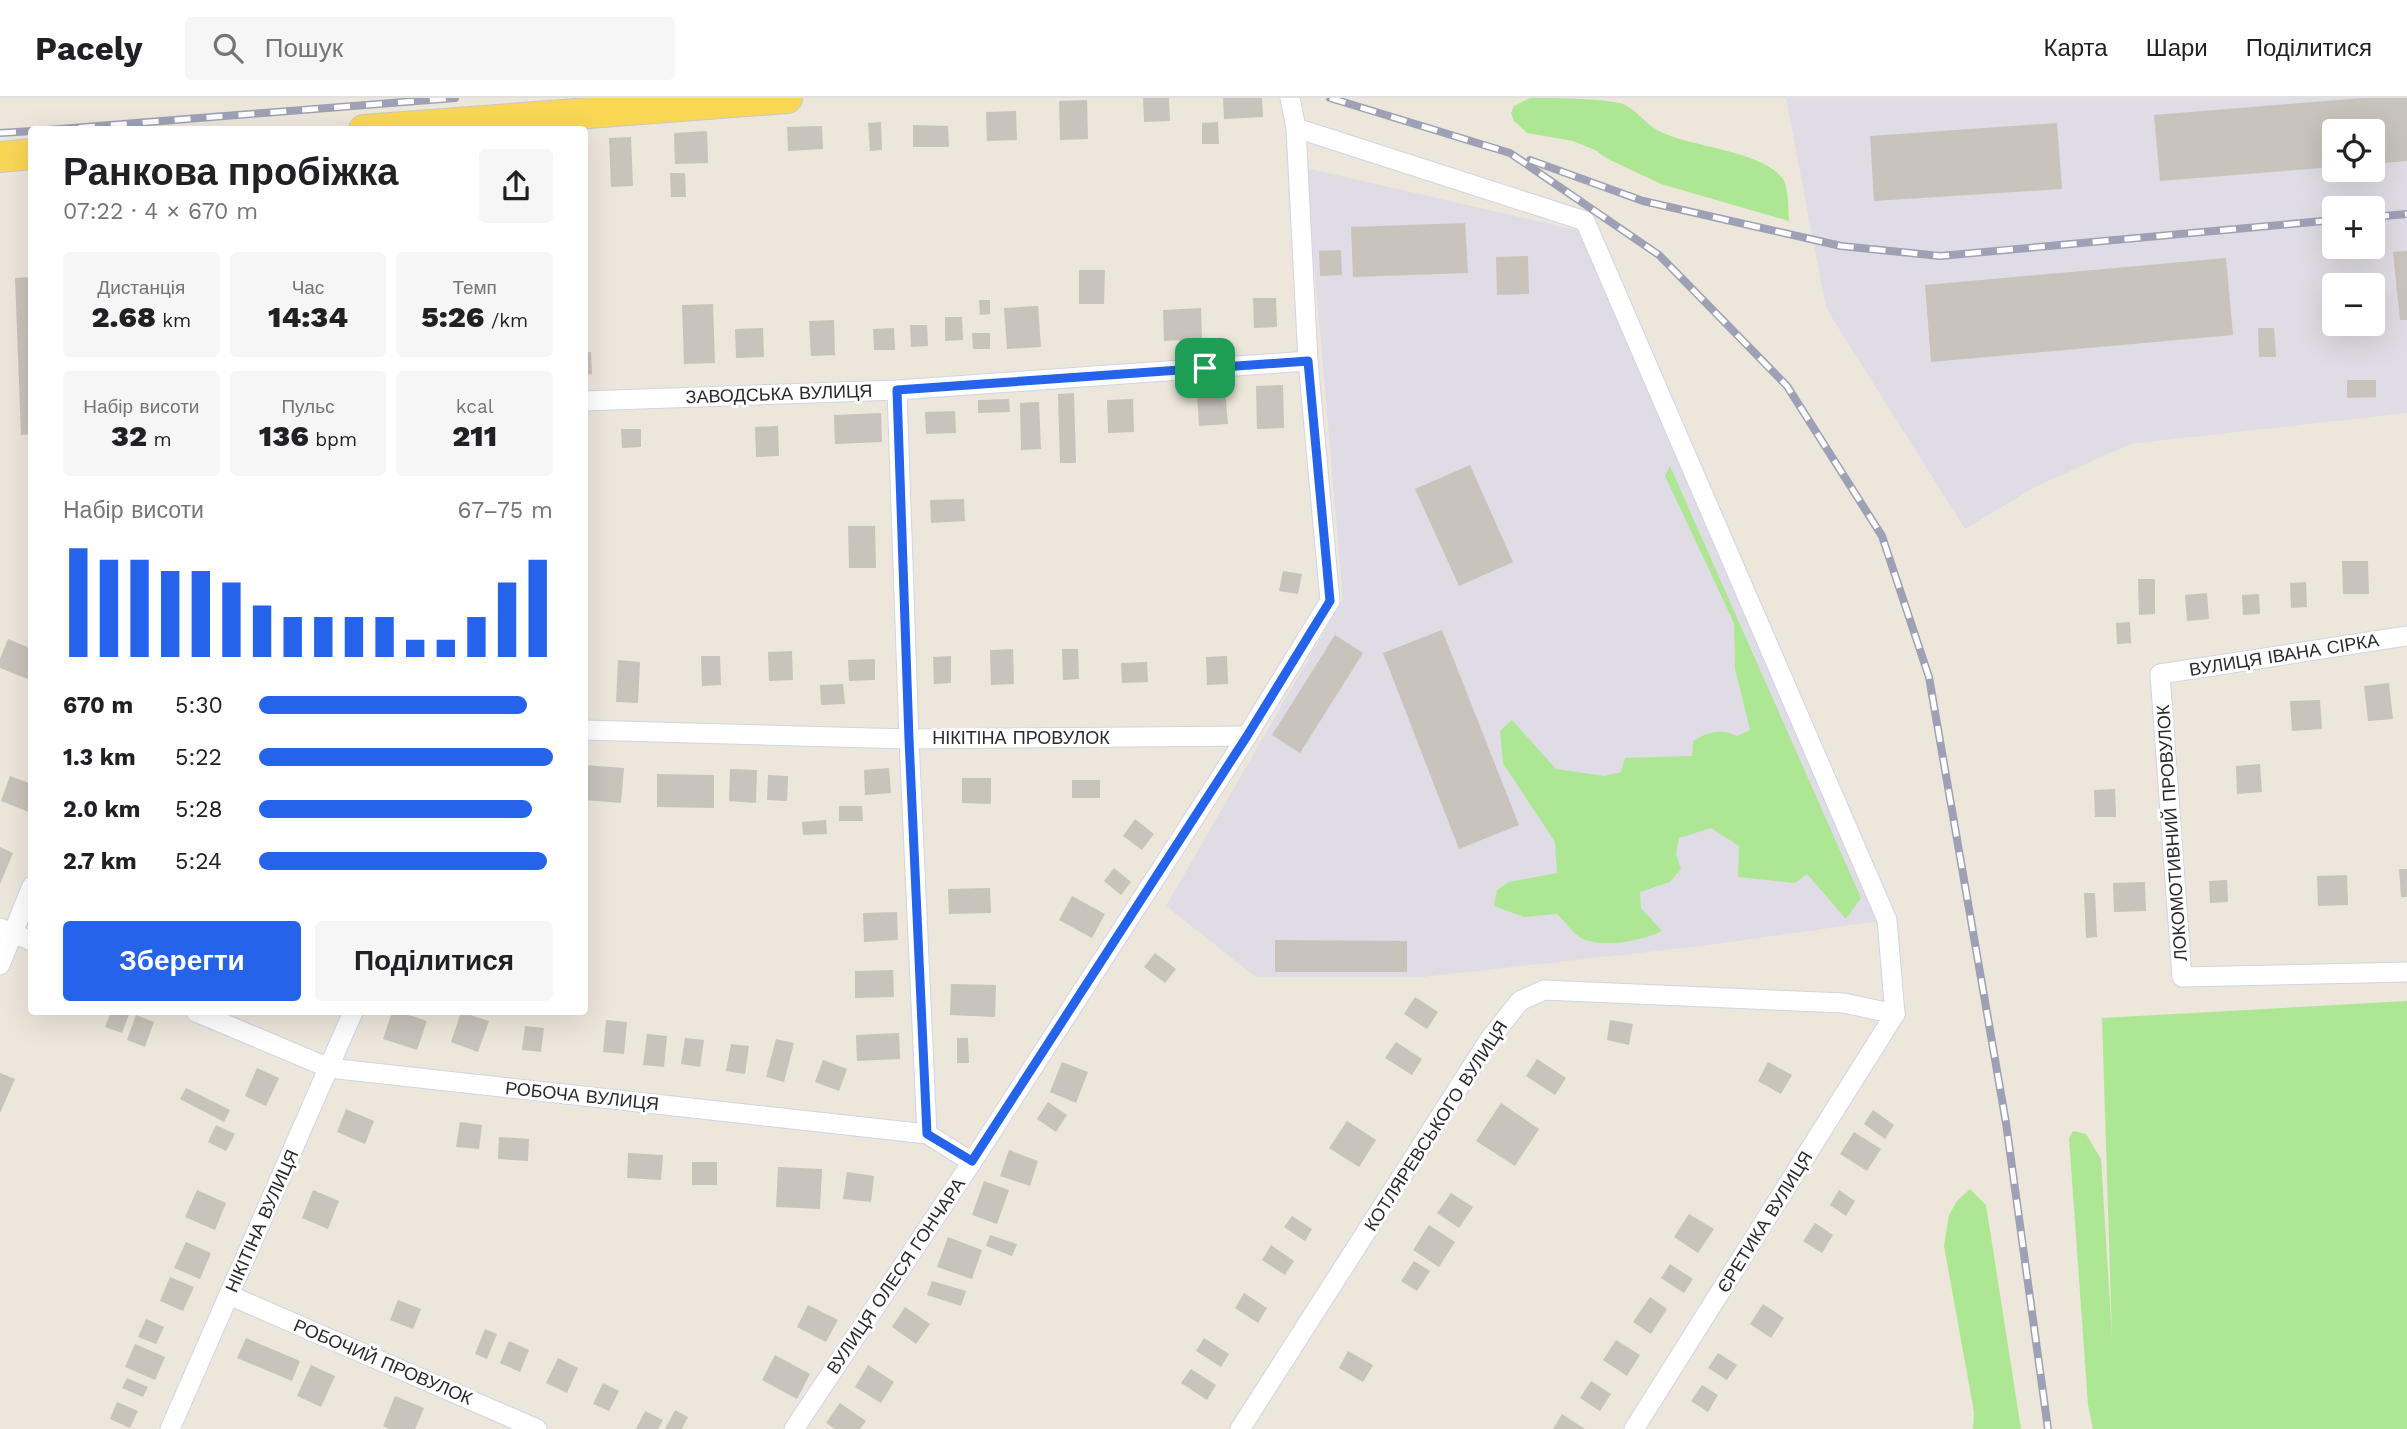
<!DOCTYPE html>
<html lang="uk">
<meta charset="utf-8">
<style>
body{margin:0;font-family:"Work Sans",sans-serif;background:#f6f6f6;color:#202124;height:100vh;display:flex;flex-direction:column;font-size:26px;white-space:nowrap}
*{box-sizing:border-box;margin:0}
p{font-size:23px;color:#757577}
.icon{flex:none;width:38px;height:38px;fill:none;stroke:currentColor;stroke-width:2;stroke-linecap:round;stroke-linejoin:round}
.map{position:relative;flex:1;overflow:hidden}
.side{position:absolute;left:28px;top:28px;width:560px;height:889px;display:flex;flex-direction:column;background:#fff;border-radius:7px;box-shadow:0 7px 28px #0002}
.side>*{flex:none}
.tools{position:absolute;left:2322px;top:21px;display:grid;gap:14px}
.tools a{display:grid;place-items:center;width:63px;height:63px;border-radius:7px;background:#fff;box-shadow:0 7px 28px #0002;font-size:35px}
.pin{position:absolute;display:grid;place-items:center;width:60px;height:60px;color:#fff;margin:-30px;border-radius:14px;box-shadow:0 4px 10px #0006}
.round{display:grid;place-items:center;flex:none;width:74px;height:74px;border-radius:7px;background:#f6f6f6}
.headline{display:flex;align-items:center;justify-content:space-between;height:119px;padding:0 35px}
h1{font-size:38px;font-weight:800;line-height:52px}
.figures{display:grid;grid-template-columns:repeat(3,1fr);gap:10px;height:119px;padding:7px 35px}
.figures div{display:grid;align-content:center;border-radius:7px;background:#f6f6f6;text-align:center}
.figures b{font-size:30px;font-weight:800}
.figures small{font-size:19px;font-weight:400}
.figures p{font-size:19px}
.chart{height:196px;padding:14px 35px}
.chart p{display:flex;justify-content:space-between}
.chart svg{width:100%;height:126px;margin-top:7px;stroke:#2563eb;stroke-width:6}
.cta{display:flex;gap:14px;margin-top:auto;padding:14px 35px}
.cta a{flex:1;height:80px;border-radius:7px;background:#2563eb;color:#fff;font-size:28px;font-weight:800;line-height:80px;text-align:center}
.cta a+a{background:#f6f6f6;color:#202124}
ul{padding:0 35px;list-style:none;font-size:23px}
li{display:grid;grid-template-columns:112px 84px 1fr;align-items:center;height:52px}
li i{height:18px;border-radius:9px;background:#2563eb}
header{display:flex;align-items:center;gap:42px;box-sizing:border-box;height:98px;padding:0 35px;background:#fff;border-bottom:2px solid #e0e0e0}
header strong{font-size:33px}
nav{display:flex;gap:38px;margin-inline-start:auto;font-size:24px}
.search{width:490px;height:63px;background:#f6f6f6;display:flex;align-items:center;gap:18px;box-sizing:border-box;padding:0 24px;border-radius:7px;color:#757577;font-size:26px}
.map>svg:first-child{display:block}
.industrial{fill:#dfdce5;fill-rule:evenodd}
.green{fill:#aee794}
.building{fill:#c8c3bb}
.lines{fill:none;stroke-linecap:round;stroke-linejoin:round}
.minor-casing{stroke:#d0d4e4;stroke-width:21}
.primary-casing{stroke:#c8c8c8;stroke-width:32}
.minor{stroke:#fff;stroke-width:19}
.primary{stroke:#f9d755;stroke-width:30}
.rail-casing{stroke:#9ea0b6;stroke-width:8}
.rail{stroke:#fff;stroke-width:5;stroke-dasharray:16;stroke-linecap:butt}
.route-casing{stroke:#fff;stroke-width:14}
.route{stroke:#2563eb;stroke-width:9}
.labels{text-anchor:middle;stroke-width:6;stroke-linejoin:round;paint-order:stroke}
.street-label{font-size:18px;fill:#2a2a2a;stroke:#fff}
</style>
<header>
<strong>Pacely</strong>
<div class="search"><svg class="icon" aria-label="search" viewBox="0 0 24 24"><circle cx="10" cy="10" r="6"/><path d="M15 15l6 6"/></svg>Пошук</div>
<nav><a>Карта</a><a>Шари</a><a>Поділитися</a></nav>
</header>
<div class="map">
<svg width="2407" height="1331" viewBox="0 0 2407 1331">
<rect width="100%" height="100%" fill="#ede6db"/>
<g class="industrial">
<path d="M1786 0H2407V315L2130 346 2035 389 1965 431 1826 210ZM2334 33H2373V72H2334ZM2334 110H2373V149H2334ZM2334 187H2373V226H2334Z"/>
<path d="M1306 70 1580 133 1887 822 1693 849 1423 879H1256L1166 808 1343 501Z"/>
</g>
<g class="green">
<path d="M1530 0C1560 0 1591 0 1620 5 1636 10 1645 26 1659 33 1692 50 1762 52 1783 81 1789 91 1788 112 1789 123L1661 86 1608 61 1595 52 1573 43 1527 35 1514 23 1511 15 1514 8Z"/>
<path d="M1670 368 1861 800 1846 821 1807 776 1795 785 1738 779 1739 748 1711 730 1679 740 1676 756 1681 771 1670 784 1640 794 1641 810 1662 833C1641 843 1603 851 1581 840 1572 835 1565 823 1557 816L1524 819 1494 808 1497 792 1509 784 1557 775 1555 744 1503 665 1500 633 1512 622 1556 671 1605 678 1621 674 1625 660 1692 658 1693 643C1710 633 1720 630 1737 638L1750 632 1735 571 1734 525 1665 378Z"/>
<path d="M2407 903V1331H2093L2088 1307 2069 1040 2073 1033 2086 1036 2101 1061 2112 1239 2102 920Z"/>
<path d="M1970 1091 1986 1107 2021 1331H1973L1974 1314 1944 1148 1949 1117 1957 1103Z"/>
</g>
<g class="building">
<path d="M1143 0H1169L1170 23 1144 24Z"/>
<path d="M1223 0H1262L1263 19 1224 21Z"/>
<path d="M2363 0H2407V63L2373 66V33H2334V69L2160 83 2154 17Z"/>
<path d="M1087 2 1088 41 1060 42 1059 3Z"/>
<path d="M1016 13 1017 42 987 43 986 14Z"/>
<path d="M881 24 882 52 870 53 868 25Z"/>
<path d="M1218 24 1219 46H1202V25Z"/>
<path d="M2057 25 2062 91 1874 103 1870 38Z"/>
<path d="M913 27 948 28 949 49H913Z"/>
<path d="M822 28 823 51 788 53 787 29Z"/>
<path d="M707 33 708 65 675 66 674 35Z"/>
<path d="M631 39 633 88 611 89 609 40Z"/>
<path d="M670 75H685L686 99H671Z"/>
<path d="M1465 125 1468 175 1353 179 1351 129Z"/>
<path d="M1341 152 1342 177 1320 178 1319 153Z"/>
<path d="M2407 153V222H2400L2393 154Z"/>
<path d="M1528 158 1529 196 1497 197 1496 159Z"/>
<path d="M2226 160 2233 237 1931 264 1925 187Z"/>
<path d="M1079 172H1105L1104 206H1079Z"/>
<path d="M32 179V336L21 337 15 180Z"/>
<path d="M1253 200H1276L1277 229 1254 230Z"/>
<path d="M979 202H990V216L980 217Z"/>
<path d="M713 206 715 265 684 266 682 207Z"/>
<path d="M1038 208 1041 249 1007 251 1004 210Z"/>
<path d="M1201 210 1202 241 1164 243 1163 212Z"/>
<path d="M945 219H962L963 242 945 243Z"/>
<path d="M834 222 835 257 811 258 809 223Z"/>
<path d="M910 227H927L928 248 911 249Z"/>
<path d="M763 230 764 259 736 260 735 231Z"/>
<path d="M894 230 895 252H874L873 231Z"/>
<path d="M2258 230H2274L2276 259H2259Z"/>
<path d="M972 235H990V251H973Z"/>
<path d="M584 254H591L592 276 584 277Z"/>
<path d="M2347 282H2376V299L2347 300Z"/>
<path d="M1283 287 1284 330 1257 331 1256 288Z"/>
<path d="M1225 292 1228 326 1199 328 1197 294Z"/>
<path d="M1074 295 1076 365H1060L1058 296Z"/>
<path d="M1009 301 1010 314 978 315V302Z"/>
<path d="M1133 301 1134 334 1108 335 1107 302Z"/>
<path d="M1039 304 1041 351 1021 352 1020 305Z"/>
<path d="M955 313 956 335 926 336 925 314Z"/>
<path d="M881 315 882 344 835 346 834 317Z"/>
<path d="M778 328 779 358 756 359 755 329Z"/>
<path d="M621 331H641V349L622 350Z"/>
<path d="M1470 367 1513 464 1459 488 1415 391Z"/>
<path d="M964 401 965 423 931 425 930 402Z"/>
<path d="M848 428H875L876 470H849Z"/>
<path d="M2342 463H2368L2369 496H2343Z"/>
<path d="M1283 473 1302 476 1298 496 1279 493Z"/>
<path d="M2138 481H2155V516L2139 517Z"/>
<path d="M2306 484 2307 509 2291 510 2290 485Z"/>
<path d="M2207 495 2209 521 2187 523 2185 497Z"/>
<path d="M2259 496 2260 516 2243 517 2242 497Z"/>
<path d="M2130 524 2131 545 2117 546 2116 525Z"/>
<path d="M1442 532 1519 727 1459 751 1383 555Z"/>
<path d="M1335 537 1363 555 1300 655 1272 637Z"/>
<path d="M8 541 32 551 30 582 0 570V561Z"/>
<path d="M1013 551 1014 586 991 587 990 552Z"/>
<path d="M1062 551H1078L1079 581 1063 582Z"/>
<path d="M792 553 793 582 769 583 768 554Z"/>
<path d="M701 558H720L721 587 702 588Z"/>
<path d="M951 558V585L934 586 933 559Z"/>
<path d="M1227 558 1228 586 1207 587 1206 559Z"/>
<path d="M875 561V582L849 583 848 562Z"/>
<path d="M618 562 640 564 638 605 616 604Z"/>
<path d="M1147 564 1148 584 1122 585 1121 565Z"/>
<path d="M2389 585 2393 621 2368 623 2364 588Z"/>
<path d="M843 586 845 606 821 607 820 587Z"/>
<path d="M2320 602 2322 631 2292 633 2290 603Z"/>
<path d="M2260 666 2262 694 2237 696 2236 668Z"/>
<path d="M584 667 624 670 621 705 584 702Z"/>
<path d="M889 670 891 695 865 697 864 672Z"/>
<path d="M730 671 757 672 756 705 729 703Z"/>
<path d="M657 676 714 677V710L657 709Z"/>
<path d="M768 677 788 678 787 703 767 702Z"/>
<path d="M10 678 32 686V708L29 714 1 703Z"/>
<path d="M962 680H991V706L962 705Z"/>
<rect x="1072" y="682" width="28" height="18"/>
<path d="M2115 691 2116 719H2095L2094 692Z"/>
<path d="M839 708H862L863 723H839Z"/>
<path d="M1135 721 1154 736 1142 752 1123 738Z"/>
<path d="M826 722 827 736 803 737 802 724Z"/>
<path d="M0 749 13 755 0 786Z"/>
<path d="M1114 770 1131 784 1121 797 1104 783Z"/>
<path d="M2399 771H2407V799H2401Z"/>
<path d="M2347 777 2348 807 2318 808 2317 778Z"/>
<path d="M2227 782 2228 804 2210 805 2209 783Z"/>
<path d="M2145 784 2146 813 2114 814 2113 785Z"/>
<path d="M990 790 991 815 949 816 948 791Z"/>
<path d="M2084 795H2095L2097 839 2086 840Z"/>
<path d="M1072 798 1105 816 1092 840 1059 822Z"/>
<path d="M897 814 898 842 864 844 863 815Z"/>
<path d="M1275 842 1407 843V874H1275Z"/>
<path d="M1155 855 1176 871 1165 885 1144 869Z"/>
<path d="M893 872 894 899 855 900V873Z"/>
<path d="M951 886 996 887 995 919 950 917Z"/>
<path d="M1415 899 1438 914 1427 931 1404 916Z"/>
<path d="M111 914H130L122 935 105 929Z"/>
<path d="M392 914H400L427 923 417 952 383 941Z"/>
<path d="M461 914 489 923 478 954 451 944Z"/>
<path d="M136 917 154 924 145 949 127 942Z"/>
<path d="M606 922 627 924 624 956 603 954Z"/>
<path d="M1610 922 1633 926 1629 947 1607 942Z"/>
<path d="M525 928 544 930 541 954 522 952Z"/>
<path d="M899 935 900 961 857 963 856 937Z"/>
<path d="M647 936 667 938 664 969 643 967Z"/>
<path d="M685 940 704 942 700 969 681 966Z"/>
<path d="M957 940H968L969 965H957Z"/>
<path d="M776 941 794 945 784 984 766 979Z"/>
<path d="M1396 944 1422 961 1412 977 1385 960Z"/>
<path d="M731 946 749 948 745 976 726 973Z"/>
<path d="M1537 961 1566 980 1555 997 1526 978Z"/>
<path d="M823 962 847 971 839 993 815 984Z"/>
<path d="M1062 964 1088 974 1076 1005 1050 994Z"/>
<path d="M1768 964 1792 977 1781 996 1758 983Z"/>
<path d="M257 970 279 980 266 1008 245 998Z"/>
<path d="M0 975 15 981 0 1015Z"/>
<path d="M186 990 230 1012 224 1024 180 1001Z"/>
<path d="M1048 1004 1067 1017 1056 1034 1037 1021Z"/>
<path d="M1501 1005 1539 1031 1515 1068 1476 1043Z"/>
<path d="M346 1011 374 1023 365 1046 337 1034Z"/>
<path d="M1873 1012 1894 1027 1885 1041 1864 1026Z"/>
<path d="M1347 1023 1376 1042 1359 1069 1329 1050Z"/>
<path d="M460 1024 482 1027 479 1051 456 1049Z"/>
<path d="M216 1027 235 1036 226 1053 208 1044Z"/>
<path d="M1854 1034 1881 1051 1867 1073 1840 1056Z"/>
<path d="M499 1039 529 1041 528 1063 498 1061Z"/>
<path d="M1009 1052 1038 1063 1030 1088 1000 1078Z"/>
<path d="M628 1055 663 1057 661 1082 627 1080Z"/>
<rect x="692" y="1064" width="25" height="23"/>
<path d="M778 1069 822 1071 820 1111 776 1109Z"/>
<path d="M847 1074 874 1078 871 1104 843 1101Z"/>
<path d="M984 1083 1009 1092 997 1126 972 1117Z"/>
<path d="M197 1092 226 1105 215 1132 185 1119Z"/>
<path d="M313 1092 339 1103 328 1131 302 1120Z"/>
<path d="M1839 1092 1855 1103 1846 1118 1830 1107Z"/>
<path d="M1451 1095 1473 1109 1459 1130 1437 1115Z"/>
<path d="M1689 1116 1714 1131 1698 1155 1674 1139Z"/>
<path d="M1292 1118 1312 1131 1305 1143 1284 1129Z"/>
<path d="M1815 1125 1833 1137 1822 1155 1803 1143Z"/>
<path d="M1429 1127 1455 1144 1439 1169 1413 1152Z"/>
<path d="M990 1137 1017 1146 1012 1158 986 1148Z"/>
<path d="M948 1139 982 1152 972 1181 937 1169Z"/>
<path d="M186 1144 211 1155 200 1181 174 1170Z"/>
<path d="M1271 1147 1294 1163 1285 1177 1262 1162Z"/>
<path d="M1414 1163 1430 1173 1417 1193 1401 1183Z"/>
<path d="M1670 1166 1693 1181 1684 1195 1661 1180Z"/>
<path d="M170 1179 194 1189 183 1213 160 1203Z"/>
<path d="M932 1183 966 1193 961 1208 927 1197Z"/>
<path d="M1244 1195 1267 1210 1258 1225 1235 1210Z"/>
<path d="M1650 1199 1667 1211 1651 1236 1633 1224Z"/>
<path d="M398 1202 421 1211 413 1231 390 1222Z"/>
<path d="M1763 1206 1784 1220 1771 1240 1750 1226Z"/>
<path d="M808 1207 838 1222 826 1244 797 1229Z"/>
<path d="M905 1209 930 1226 916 1246 892 1229Z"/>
<path d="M146 1221 164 1229 156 1246 138 1239Z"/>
<path d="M485 1231 497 1236 487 1261 475 1256Z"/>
<path d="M246 1240 300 1263 292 1283 237 1260Z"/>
<path d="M1204 1240 1229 1256 1221 1269 1196 1253Z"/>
<path d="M1616 1242 1640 1257 1627 1278 1603 1262Z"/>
<path d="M509 1243 529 1252 520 1274 500 1265Z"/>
<path d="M135 1246 165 1259 155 1282 125 1269Z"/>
<path d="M1348 1253 1373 1267 1363 1284 1339 1270Z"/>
<path d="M1718 1255 1737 1267 1727 1282 1708 1270Z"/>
<path d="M775 1257 810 1276 797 1301 762 1282Z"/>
<path d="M558 1260 578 1270 567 1295 546 1285Z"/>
<path d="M311 1267 335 1278 321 1309 297 1298Z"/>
<path d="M868 1267 894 1284 881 1305 855 1289Z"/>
<path d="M1191 1271 1216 1287 1207 1302 1181 1285Z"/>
<path d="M127 1280 148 1289 143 1299 122 1290Z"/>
<path d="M1591 1283 1611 1296 1600 1313 1580 1300Z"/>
<path d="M603 1285 619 1293 609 1313 593 1306Z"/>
<path d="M1702 1287 1718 1297 1708 1314 1691 1303Z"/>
<path d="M395 1298 424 1310 415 1331H389L383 1328Z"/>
<path d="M117 1304 138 1313 130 1330 110 1321Z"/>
<path d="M840 1305 866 1323 860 1331H835L826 1325Z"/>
<path d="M675 1312 688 1319 682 1331H665Z"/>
<path d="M645 1313 663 1322 658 1331H636Z"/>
<path d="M1562 1316 1585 1331H1553Z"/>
</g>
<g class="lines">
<g class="minor-casing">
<g id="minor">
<path d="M1290 0 1296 30 1585 123 1887 822 1895 916"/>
<path d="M897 292 909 641 927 1036"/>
<path d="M584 303 897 292 1308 263"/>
<path d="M2407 538 2160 576 2182 879 2407 874"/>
<path d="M584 632 909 641 1247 638"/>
<path d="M0 830 32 843"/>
<path d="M0 867 32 788"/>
<path d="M196 914 329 970 927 1036 972 1064"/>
<path d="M229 1197 537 1331"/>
<path d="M170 1331 353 914"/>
<path d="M794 1331 972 1064 1247 638 1330 503 1308 263 1296 30"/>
<path d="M1240 1331 1489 942 1520 903 1544 892 1844 905 1895 916"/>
<path d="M1634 1331 1895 916"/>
</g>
</g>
<g class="primary-casing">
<g id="primary">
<path d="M364 32 787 0"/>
<path d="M0 59 32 56"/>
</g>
</g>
<use href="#minor" class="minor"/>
<use href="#primary" class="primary"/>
<g class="rail-casing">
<g id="rail">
<path d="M1330 0 1510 55 1659 157 1787 288 1882 438 1929 579 2006 1025 2048 1331"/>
<path d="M47 32 455 0"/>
<path d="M0 35 32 33"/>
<path d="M1530 62 1643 103 1841 148 1940 158 2334 122"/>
<path d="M2373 119 2407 116"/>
</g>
</g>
<use href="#rail" class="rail"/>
</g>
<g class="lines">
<g class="route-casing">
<path id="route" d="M1308 263 1330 503 1247 638 972 1063 927 1036 909 641 897 292Z"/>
</g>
<use href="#route" class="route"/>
</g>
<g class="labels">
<g class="street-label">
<text transform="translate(779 296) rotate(-2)" y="6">ЗАВОДСЬКА ВУЛИЦЯ</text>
<text transform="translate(2284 557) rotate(-9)" y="6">ВУЛИЦЯ ІВАНА СІРКА</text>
<text x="1021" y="646">НІКІТІНА ПРОВУЛОК</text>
<text transform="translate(2172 735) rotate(-94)" y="6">ЛОКОМОТИВНИЙ ПРОВУЛОК</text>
<text transform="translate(582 998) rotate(6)" y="6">РОБОЧА ВУЛИЦЯ</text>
<text transform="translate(1436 1028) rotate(-57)" y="6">КОТЛЯРЕВСЬКОГО ВУЛИЦЯ</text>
<text transform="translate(262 1123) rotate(-66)" y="6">НІКІТІНА ВУЛИЦЯ</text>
<text transform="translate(1765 1124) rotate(-58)" y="6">ЄРЕТИКА ВУЛИЦЯ</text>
<text transform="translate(896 1178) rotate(-56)" y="6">ВУЛИЦЯ ОЛЕСЯ ГОНЧАРА</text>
<text transform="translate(383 1264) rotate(23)" y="6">РОБОЧИЙ ПРОВУЛОК</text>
</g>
</g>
</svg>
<div class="tools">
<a><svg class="icon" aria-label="locate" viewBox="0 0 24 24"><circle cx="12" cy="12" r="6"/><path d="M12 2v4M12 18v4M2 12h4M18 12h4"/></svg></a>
<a>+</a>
<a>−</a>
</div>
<div class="pin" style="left:1205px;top:270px;background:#1e9e55"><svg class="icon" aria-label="arrive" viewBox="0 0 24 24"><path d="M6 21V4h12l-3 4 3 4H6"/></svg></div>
<section class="side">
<div class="headline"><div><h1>Ранкова пробіжка</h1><p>07:22 · 4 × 670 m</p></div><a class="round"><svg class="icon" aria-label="share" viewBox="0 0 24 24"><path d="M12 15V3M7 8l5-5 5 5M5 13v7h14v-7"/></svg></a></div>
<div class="figures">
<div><p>Дистанція</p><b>2.68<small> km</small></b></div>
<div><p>Час</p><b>14:34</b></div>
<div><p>Темп</p><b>5:26<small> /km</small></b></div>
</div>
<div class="figures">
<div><p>Набір висоти</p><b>32<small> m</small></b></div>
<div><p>Пульс</p><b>136<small> bpm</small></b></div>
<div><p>kcal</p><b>211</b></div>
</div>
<div class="chart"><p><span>Набір висоти</span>67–75 m</p>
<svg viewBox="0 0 160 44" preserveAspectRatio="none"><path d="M5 44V6M15 44V10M25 44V10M35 44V14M45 44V14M55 44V18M65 44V26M75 44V30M85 44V30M95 44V30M105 44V30M115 44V38M125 44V38M135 44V30M145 44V18M155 44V10"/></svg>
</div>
<ul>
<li><b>670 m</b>5:30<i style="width:91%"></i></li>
<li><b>1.3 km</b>5:22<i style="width:100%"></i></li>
<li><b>2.0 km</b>5:28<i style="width:93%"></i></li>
<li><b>2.7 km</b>5:24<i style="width:98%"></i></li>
</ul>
<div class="cta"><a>Зберегти</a><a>Поділитися</a></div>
</section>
</div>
